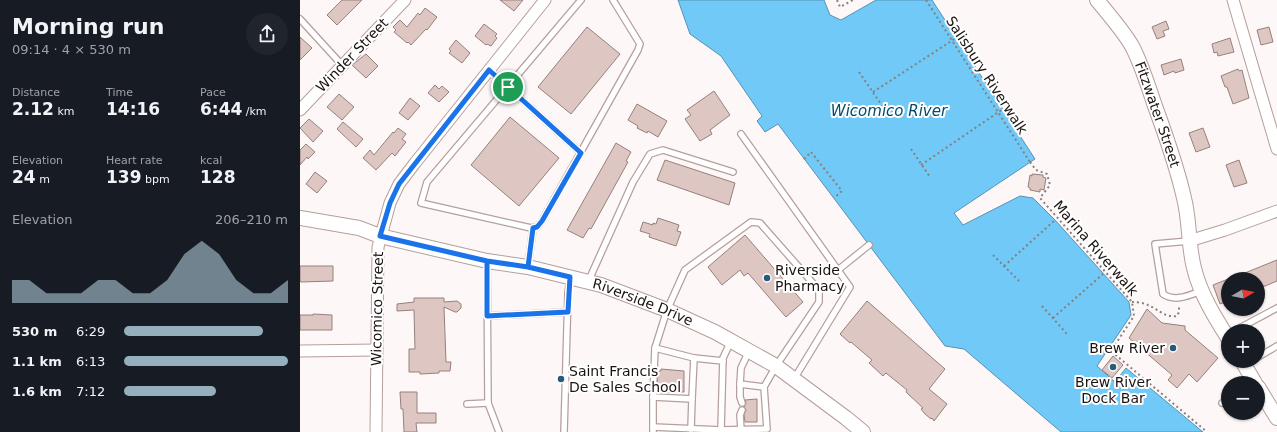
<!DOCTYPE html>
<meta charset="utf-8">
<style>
body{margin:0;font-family:"DejaVu Sans",sans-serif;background:#20242c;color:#f1f3f6;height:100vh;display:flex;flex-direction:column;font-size:15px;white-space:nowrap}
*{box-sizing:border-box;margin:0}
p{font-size:13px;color:#9ea1a6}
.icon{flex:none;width:22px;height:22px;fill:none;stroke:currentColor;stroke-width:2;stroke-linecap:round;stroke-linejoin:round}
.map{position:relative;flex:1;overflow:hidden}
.drawer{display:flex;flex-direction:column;background:#171b24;width:300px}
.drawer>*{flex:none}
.needle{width:26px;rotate:80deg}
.tools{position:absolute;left:921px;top:272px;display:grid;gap:8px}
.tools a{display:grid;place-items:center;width:44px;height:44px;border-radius:50%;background:#171b24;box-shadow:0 1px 3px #0004;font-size:20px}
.pin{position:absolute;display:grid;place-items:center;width:34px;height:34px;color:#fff;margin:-17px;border:2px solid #fff;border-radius:50%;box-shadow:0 1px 4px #0007}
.round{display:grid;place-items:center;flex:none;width:42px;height:42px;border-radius:21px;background:#20242c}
.summary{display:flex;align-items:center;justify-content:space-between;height:68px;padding:0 12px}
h1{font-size:22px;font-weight:800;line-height:30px}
.stats{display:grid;grid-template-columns:repeat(3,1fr);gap:6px;height:68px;padding:4px 12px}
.stats div{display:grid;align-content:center}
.stats b{font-size:17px;font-weight:800}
.stats small{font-size:11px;font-weight:400}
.stats p{font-size:11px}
.chart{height:112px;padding:8px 12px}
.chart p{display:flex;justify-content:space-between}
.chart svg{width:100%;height:72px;margin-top:4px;fill:#96afbd;opacity:.7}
ul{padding:0 12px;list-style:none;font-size:13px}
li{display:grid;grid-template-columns:64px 48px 1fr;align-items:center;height:30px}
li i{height:10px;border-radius:5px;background:#96afbd}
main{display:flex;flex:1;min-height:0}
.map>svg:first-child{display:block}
.water{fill:#71c9f8;stroke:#5792b3}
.building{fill:#dec7c3;stroke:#95807c}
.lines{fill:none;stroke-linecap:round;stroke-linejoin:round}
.service-casing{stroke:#b59f9c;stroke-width:8}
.minor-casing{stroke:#b59f9c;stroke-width:13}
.tertiary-casing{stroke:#b59f9c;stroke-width:16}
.path{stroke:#857f7e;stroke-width:2;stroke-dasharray:2 3;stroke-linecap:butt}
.service{stroke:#fff;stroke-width:5.5}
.minor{stroke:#fff;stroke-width:11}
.tertiary{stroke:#fff;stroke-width:14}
.path-bridge{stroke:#857f7e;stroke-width:2;stroke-dasharray:2 3;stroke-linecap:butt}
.route-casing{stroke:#fff;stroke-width:8}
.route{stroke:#1a73e8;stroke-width:5}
.poi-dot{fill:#275c78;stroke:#fff;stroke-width:1.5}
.labels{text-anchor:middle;stroke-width:4;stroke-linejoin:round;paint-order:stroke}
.street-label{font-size:14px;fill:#1b1312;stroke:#fff}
.poi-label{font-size:14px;fill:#1b1312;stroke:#fff;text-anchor:start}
.water-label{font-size:15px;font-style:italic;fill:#004b6a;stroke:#fff}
</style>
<main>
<section class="drawer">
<div class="summary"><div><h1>Morning run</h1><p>09:14 · 4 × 530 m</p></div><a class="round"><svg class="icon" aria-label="share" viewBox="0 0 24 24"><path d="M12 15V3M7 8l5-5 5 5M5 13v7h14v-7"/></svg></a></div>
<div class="stats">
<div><p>Distance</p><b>2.12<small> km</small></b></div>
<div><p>Time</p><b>14:16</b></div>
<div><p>Pace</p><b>6:44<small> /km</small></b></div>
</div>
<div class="stats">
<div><p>Elevation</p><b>24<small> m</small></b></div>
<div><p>Heart rate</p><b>139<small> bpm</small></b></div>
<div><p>kcal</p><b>128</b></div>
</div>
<div class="chart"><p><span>Elevation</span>206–210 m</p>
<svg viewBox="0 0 160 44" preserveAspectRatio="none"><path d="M0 44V30L10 30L20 38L30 38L40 38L50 30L60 30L70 38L80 38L90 30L100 14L110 6L120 14L130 30L140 38L150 38L160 30V44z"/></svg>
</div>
<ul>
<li><b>530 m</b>6:29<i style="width:85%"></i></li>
<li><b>1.1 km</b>6:13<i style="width:100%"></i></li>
<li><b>1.6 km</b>7:12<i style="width:56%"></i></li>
</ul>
</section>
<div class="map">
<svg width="977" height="432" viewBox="0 0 977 432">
<rect width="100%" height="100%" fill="#fdf8f7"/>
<path class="water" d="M378 0H524L530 15 541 20 576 0H632L735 159 654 213 663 225 720 196 733 198 755 220 829 302 831 315 797 366 815 382 826 368 903 432H761L664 349 645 346 478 124 465 132 457 121 462 116 421 56 390 34Z"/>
<g class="building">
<path d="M42 0H62L37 25 27 15Z"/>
<path d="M200 0H223L214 11Z"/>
<path d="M125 8 137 17 127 30 126 29 111 45 108 42 107 43 94 32 96 30 93 27 100 20 107 27 118 13 120 15Z"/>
<path d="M866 21 869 29 863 31 865 36 857 39 852 27Z"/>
<path d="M184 24 197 34 195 36 197 38 191 46 187 44 186 45 175 36Z"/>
<path d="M287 27 320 54 271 114 238 87Z"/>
<path d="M969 27 973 42 961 45 957 30Z"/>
<path d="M0 37 12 48 0 60Z"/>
<path d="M930 38 934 52 918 56 917 52 914 53 912 44Z"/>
<path d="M156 40 170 53 162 63 149 53 151 51 149 49Z"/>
<path d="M66 54 78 66 66 78 52 65Z"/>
<path d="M881 59 884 70 875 73 874 71 864 75 861 65Z"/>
<path d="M938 69 939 71 942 70 949 98 933 104 927 87H925L921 76Z"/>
<path d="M135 85 139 89 142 86 149 92 139 102 128 93Z"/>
<path d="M414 91 430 115 410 130 412 134 400 141 385 119 391 115 387 110Z"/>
<path d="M39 94 54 107 42 120 27 107Z"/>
<path d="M110 98 120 106 108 120 99 113Z"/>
<path d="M337 104 367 121 358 137 348 131 347 133 337 128 338 126 328 120Z"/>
<path d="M210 117 259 158 219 206 171 165Z"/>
<path d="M9 119 23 131 13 142 0 128Z"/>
<path d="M43 122 63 139 56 147 37 129Z"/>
<path d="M98 128 106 134 102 139 106 142 95 156 92 153 76 170 63 158 70 150 74 155 93 132 94 133Z"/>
<path d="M903 128 910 147 896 152 889 133Z"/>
<path d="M316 143 331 152 326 161 328 162 291 229 289 228 283 238 267 230Z"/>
<path d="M6 144 15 152 8 159 7 157 0 165V150Z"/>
<path d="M365 160 435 183 429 205 357 180Z"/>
<path d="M939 160 947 183 934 187 926 165Z"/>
<path d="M15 172 27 181 17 193 6 184Z"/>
<path d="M732 174 743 175V177L746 178 744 190 740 189V192L730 190V188L728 187 730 175 732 176Z"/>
<path d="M358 218 379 225 377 231 381 232 376 246 349 237 350 234 340 231 343 222 353 225V223L356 224Z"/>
<path d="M445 235 503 302 486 317 448 273 444 276 440 270 422 285 408 267Z"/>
<path d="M977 260V281L958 289V279H930Z"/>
<path d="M0 266H33V281L1 282 0 281Z"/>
<path d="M928 279V301L920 304 913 285Z"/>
<path d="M114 298H144V302L157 301 161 304V308L157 312H155L144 307 146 362H151L150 371H139V373L120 374V372H109V349H115L114 310 97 311V304L114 302Z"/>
<path d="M567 301 645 369 629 389 647 404 634 421 632 418 631 419 625 414 621 409 623 408 606 392 607 390 586 373 583 376 569 363 572 360 551 342 550 343 540 334Z"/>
<path d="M847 309 862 323 885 326V330L918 358 897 382 889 374 877 388 868 380 872 375 829 338Z"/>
<path d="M13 314 32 315V330H0V315H13Z"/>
<path d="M813 356 823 365 812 378 802 370Z"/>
<path d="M361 369 384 371V392H357L358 371H361Z"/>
<path d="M100 392H117V413H136V423H116L117 432H104L103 409H101Z"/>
<path d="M457 399V422H445L444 415 446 410 444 407 446 403 445 400Z"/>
</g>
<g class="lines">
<g class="service-casing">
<g id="service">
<path d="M281 0 127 182 121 203 231 228 237 227 242 221 338 50 340 44 313 0"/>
<path d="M0 19 42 65"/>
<path d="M189 70 281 153"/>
<path d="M441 134 550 287 494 379"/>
<path d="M889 241 855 244 863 294C875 302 888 296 901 291"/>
<path d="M187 261 188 403 199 432"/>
<path d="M228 267 233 228"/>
<path d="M538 270 569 245"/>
<path d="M288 282 333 182 350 154 363 150 433 172"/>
<path d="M187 316 267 312"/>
<path d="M934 331 977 308"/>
<path d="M449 351 441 368 440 384 464 387"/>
<path d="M958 357 977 346"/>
<path d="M440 384V397L442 403"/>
<path d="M353 397 355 348"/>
<path d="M922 403 928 399"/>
<path d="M167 404 188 403"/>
<path d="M353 427 421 430 467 429 464 387 476 366 519 302V290L460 223 451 222 385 270 367 310 355 348 394 358"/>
<path d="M391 429 392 399"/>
<path d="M421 430 423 358 431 341"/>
<path d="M441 430 440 415 442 410"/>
<path d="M264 432 268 293 270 278"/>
<path d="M353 432V397L392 399 394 358 423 361"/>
</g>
</g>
<g class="minor-casing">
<g id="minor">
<path d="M933 0 977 149"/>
<path d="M0 110 105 0"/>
<path d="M889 241 925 230 977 211"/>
<path d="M0 351 77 350"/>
<path d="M76 432 78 247 90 203 99 184 115 163 245 0"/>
</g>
</g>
<g class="tertiary-casing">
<g id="tertiary">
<path id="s1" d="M797 0C809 15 822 29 832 46 842 65 848 86 855 106 866 136 877 167 884 198 890 221 888 245 894 268 900 293 914 316 928 338"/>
<path id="s2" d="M0 218 59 228 80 236 187 261 228 267 301 285 367 310 415 332 476 366 546 418 563 432"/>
<path d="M942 361 955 383"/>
<path d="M958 387 977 418"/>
</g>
</g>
<g class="path">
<path d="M537 0 540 7 553 0"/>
<path d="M559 72 585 110"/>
<path d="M573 92 656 38"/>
<path d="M611 149 630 177"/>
<path d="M504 159 511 152 542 191 534 198"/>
<path d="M730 162 736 170 747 174 750 185 740 198 832 302 834 316 811 351 907 432"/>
<path d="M621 165 703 109"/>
<path d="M693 255 719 281"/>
<path d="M704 266 755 220"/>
<path d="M832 302C837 302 844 303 848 305 858 309 865 318 877 316L879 312V306"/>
<path d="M742 306 767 334"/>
<path d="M753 318 803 274"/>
</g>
<use href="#service" class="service"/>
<use href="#minor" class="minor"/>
<use href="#tertiary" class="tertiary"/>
<path class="path-bridge" d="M626 0 730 162"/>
</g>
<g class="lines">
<g class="route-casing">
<path id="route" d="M208 87 189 70 99 184 90 203 80 236 187 261 228 267 270 277 268 312 187 316V261L228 267 233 228 237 227 242 221 281 153 208 87"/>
</g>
<use href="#route" class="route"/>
</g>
<g class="poi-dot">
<circle cx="467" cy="278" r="4"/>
<circle cx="873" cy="348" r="4"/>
<circle cx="813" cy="367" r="4"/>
<circle cx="261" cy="379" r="4"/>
</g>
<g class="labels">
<g class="street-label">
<text transform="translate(52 55) rotate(-46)" y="5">Winder Street</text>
<text transform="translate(687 75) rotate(57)" y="5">Salisbury Riverwalk</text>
<text dy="5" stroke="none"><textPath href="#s1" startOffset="131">Fitzwater Street</textPath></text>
<text transform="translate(796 248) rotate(49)" y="5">Marina Riverwalk</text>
<text dy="5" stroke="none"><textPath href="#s2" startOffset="354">Riverside Drive</textPath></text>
<text transform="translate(77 309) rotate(-89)" y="5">Wicomico Street</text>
</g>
<g class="poi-label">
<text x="475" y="275">Riverside<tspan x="475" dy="16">Pharmacy</tspan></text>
<text x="865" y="353" text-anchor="end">Brew River</text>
<text x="269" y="376">Saint Francis<tspan x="269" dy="16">De Sales School</tspan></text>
<text x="813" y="387" text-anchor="middle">Brew River<tspan x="813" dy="16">Dock Bar</tspan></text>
</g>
<g class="water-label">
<text x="589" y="116">Wicomico River</text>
</g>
</g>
</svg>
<div class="tools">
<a><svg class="needle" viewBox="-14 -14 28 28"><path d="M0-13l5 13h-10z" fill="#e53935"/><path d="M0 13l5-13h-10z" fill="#9ea1a6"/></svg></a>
<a>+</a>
<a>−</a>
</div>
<div class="pin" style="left:208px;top:87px;background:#1e9e55"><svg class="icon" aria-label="arrive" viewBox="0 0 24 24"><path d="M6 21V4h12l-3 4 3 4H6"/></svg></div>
</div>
</main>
